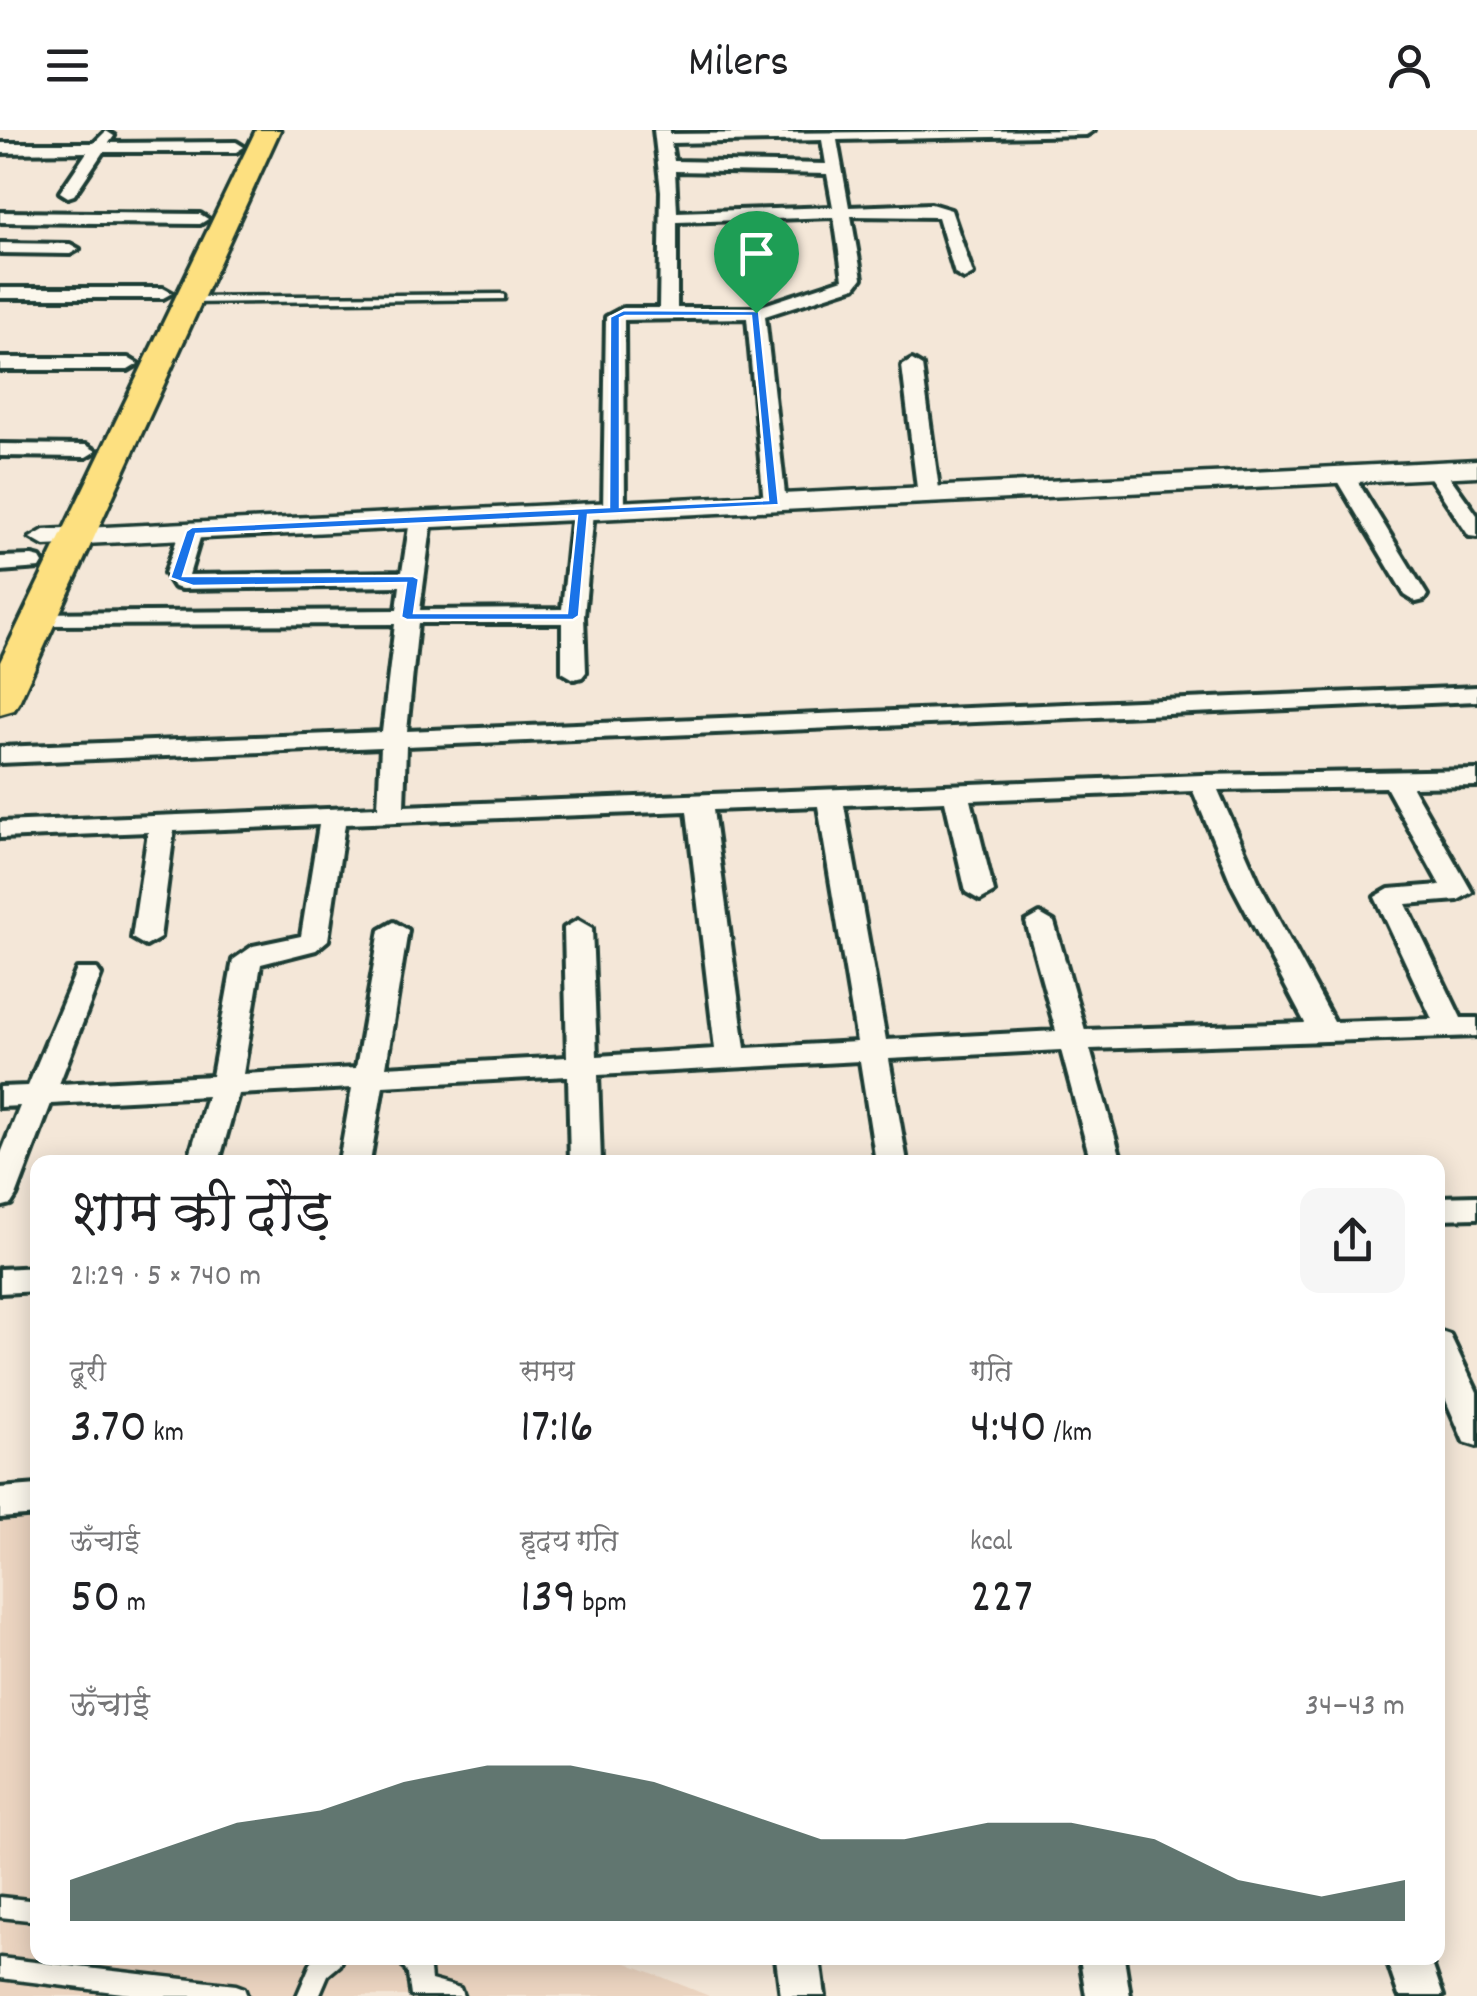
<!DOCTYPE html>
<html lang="hi">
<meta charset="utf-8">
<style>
body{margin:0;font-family:Dekko,"Playpen Sans Deva",sans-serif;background:#f6f6f6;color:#202124;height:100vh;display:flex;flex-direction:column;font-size:38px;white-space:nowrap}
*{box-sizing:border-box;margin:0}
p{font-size:32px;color:#757577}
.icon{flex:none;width:55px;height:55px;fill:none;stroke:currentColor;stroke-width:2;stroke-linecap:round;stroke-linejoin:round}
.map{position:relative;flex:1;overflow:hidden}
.panel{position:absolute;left:30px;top:1025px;width:1415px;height:810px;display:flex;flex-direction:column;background:#fff;border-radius:20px;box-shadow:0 5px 25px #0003}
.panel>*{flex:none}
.pin{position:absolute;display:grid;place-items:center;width:85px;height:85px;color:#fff;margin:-102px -42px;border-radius:50% 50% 50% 0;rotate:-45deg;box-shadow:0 0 10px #0007}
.pin .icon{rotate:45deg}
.round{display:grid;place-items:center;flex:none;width:105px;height:105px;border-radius:20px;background:#f6f6f6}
.headline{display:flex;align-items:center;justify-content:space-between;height:170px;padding:0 40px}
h1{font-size:55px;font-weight:600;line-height:75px}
.stats{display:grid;grid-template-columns:repeat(3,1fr);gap:15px;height:170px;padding:10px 40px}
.stats div{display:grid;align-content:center}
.stats b{font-size:50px;font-weight:600}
.stats small{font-size:28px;font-weight:400}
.stats p{font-size:28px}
.chart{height:280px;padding:20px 40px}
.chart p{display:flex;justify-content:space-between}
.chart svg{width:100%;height:180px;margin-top:10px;fill:#1f3d34;opacity:.7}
header{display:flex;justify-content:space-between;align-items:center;height:130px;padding:0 40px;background:#fff;font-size:45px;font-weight:600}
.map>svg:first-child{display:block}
.built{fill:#ebd4c0}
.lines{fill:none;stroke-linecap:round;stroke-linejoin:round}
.service-casing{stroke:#1f3d34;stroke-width:7}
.minor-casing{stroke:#1f3d34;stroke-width:8}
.tertiary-casing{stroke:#1f3d34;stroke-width:7}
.primary-casing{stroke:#1f3d34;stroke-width:7}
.service{fill:#fbf7ec;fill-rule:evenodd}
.minor{fill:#fbf7ec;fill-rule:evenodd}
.tertiary{fill:#fbf7ec;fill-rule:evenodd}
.primary{fill:#fde080;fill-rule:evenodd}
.route{fill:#1a73e8;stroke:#fff;stroke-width:2.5;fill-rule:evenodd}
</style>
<header><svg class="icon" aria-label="menu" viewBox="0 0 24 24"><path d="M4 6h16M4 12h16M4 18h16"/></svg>Milers<svg class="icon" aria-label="person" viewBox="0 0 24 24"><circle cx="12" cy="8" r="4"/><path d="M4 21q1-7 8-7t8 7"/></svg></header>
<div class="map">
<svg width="1477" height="1866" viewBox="0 0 1477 1866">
<rect width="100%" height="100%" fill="#f4e7d8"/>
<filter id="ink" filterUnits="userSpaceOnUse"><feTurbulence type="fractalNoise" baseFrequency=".01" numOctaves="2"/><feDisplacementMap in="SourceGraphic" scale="20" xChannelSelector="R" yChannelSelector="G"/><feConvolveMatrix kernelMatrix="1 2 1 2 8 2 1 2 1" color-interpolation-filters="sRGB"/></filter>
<g filter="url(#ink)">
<path class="built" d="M37 1362 38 1828H615L709 1866H0V1364Z"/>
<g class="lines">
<g class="service-casing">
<g id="service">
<path d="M501 164 504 165V169L187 173 182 170 187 167Z"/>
<path d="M0 1767 38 1771V1791L0 1787Z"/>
<path d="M0 1828 236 1855 244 1858 247 1866H147L0 1848Z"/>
<path d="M316 1828H343L340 1835 328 1845 319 1866H297L312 1831Z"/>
<path d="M398 1828H423L430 1840 431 1850 460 1858 463 1866H411L408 1844Z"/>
</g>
</g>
<g class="minor-casing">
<g id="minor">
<path d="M654 0H670V4L1094 0 1086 5 837 10 849 77 931 74 951 80 973 144 964 149 955 144 938 87 851 86 862 148 855 157 765 186 786 373 775 379 764 373 747 188 624 190 625 381 614 387 603 381 606 187 623 178H659L661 61ZM822 10 826 34 674 31 671 13ZM675 41 827 44 833 77 677 82ZM834 87 843 149 755 178H677V92Z"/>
<path d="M106 1 114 6 109 13 236 12 244 17 236 22H103L74 65 68 67 60 62 87 22 0 23V13H94Z"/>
<path d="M0 82 200 84 208 89 200 94 0 92Z"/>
<path d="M0 113 70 114 79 119 70 124 0 123Z"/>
<path d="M0 158H163L172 163 163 168H0Z"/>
<path d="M0 228H128L138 234 128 240H0Z"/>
<path d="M912 230 922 236 940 366 929 372 918 366 902 236Z"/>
<path d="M0 314 86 315 96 321 86 327 0 326Z"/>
<path d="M1435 334 1442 336 1477 385V407L1469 406 1425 340Z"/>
<path d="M1343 338 1353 344 1427 465 1424 470 1416 472 1405 465 1333 344Z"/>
<path d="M583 376 594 382 584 486 586 542 582 547 574 549 562 542V493H418L407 601 1477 557V571L406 616 404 676 1202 645 1477 640V656L1412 657 1472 762 1458 770 1406 774 1461 888H1477V906L1090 919 1122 1032H1091L1061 920 889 929 907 1032H876L860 931 598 945 601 1032H570L568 946 383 956 370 1032H339L352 958 238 964 219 1032H188L207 966 51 974 16 1066 11 1074 0 1077V1026L20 976 0 977V957L28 956 77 839H97L101 845 59 954 212 946 233 830 253 816 301 806 319 695 174 701 160 808 146 816 132 808 148 702 0 708V692L378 677 381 617 0 633V617L382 602 395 494 39 495 27 488 31 483 397 480 400 456 182 459 174 457 165 443 180 401 191 395 202 401 189 445 402 442 410 390 421 384 432 390 420 480 562 479 572 382ZM1386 657 1440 755 1389 759 1375 767 1432 889 1334 892 1260 755 1218 660ZM1193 661 1232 755 1305 893 1085 900 1054 792 1040 784 1026 792 1056 901 886 910 844 675 945 671 966 762 980 770 994 762 971 670ZM818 676 857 912 745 918 713 680ZM687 681 715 919 597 926 592 798 578 790 564 798 567 927 386 937 408 800 394 792 380 800 356 938 243 944 261 834 316 820 328 810 345 694Z"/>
<path d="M32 426 40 428 43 433 40 438 0 441V427Z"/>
<path d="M1477 1066V1088L1438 1089V1067Z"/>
<path d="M38 1137V1161L0 1163V1139Z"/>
<path d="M1438 1201 1450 1205 1477 1262V1316L1464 1312 1438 1252Z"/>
<path d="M38 1355V1385L0 1388V1358Z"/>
<path d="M776 1828H820L825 1866H781Z"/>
<path d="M1080 1828H1124L1130 1866H1086Z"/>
<path d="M1386 1828H1430L1443 1866H1399Z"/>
</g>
</g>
<g class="tertiary-casing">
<path id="tertiary" d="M1477 330V346L44 416 30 408 44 400Z"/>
</g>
<g class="primary-casing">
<path id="primary" d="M256 0H280L19 572 14 580 0 584V532Z"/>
</g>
<use href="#service" class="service"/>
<use href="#minor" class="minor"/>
<use href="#tertiary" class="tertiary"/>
<use href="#primary" class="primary"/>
</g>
</g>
<path class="route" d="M624 180 759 181 779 375 588 385 579 486 573 490H407L401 487 406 453 193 456 170 448 186 401 192 397 609 377 610 187ZM625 186H751L768 370 620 377V188ZM577 386 567 483H414L419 449 413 446H183L196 404Z"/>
</svg>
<div class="pin" style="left:756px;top:183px;background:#1e9e55"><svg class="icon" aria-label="arrive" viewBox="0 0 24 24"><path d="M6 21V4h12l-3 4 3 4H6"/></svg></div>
<section class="panel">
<div class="headline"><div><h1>शाम की दौड़</h1><p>21:29 · 5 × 740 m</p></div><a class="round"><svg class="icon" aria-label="share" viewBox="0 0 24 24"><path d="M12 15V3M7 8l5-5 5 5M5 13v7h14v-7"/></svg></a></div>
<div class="stats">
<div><p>दूरी</p><b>3.70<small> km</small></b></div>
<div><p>समय</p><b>17:16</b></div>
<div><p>गति</p><b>4:40<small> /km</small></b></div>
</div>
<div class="stats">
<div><p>ऊँचाई</p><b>50<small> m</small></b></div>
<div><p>हृदय गति</p><b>139<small> bpm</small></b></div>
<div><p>kcal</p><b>227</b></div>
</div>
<div class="chart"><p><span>ऊँचाई</span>34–43 m</p>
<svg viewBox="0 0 160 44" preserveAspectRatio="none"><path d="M0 44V34L10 27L20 20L30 17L40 10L50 6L60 6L70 10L80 17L90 24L100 24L110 20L120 20L130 24L140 34L150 38L160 34V44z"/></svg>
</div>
</section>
</div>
